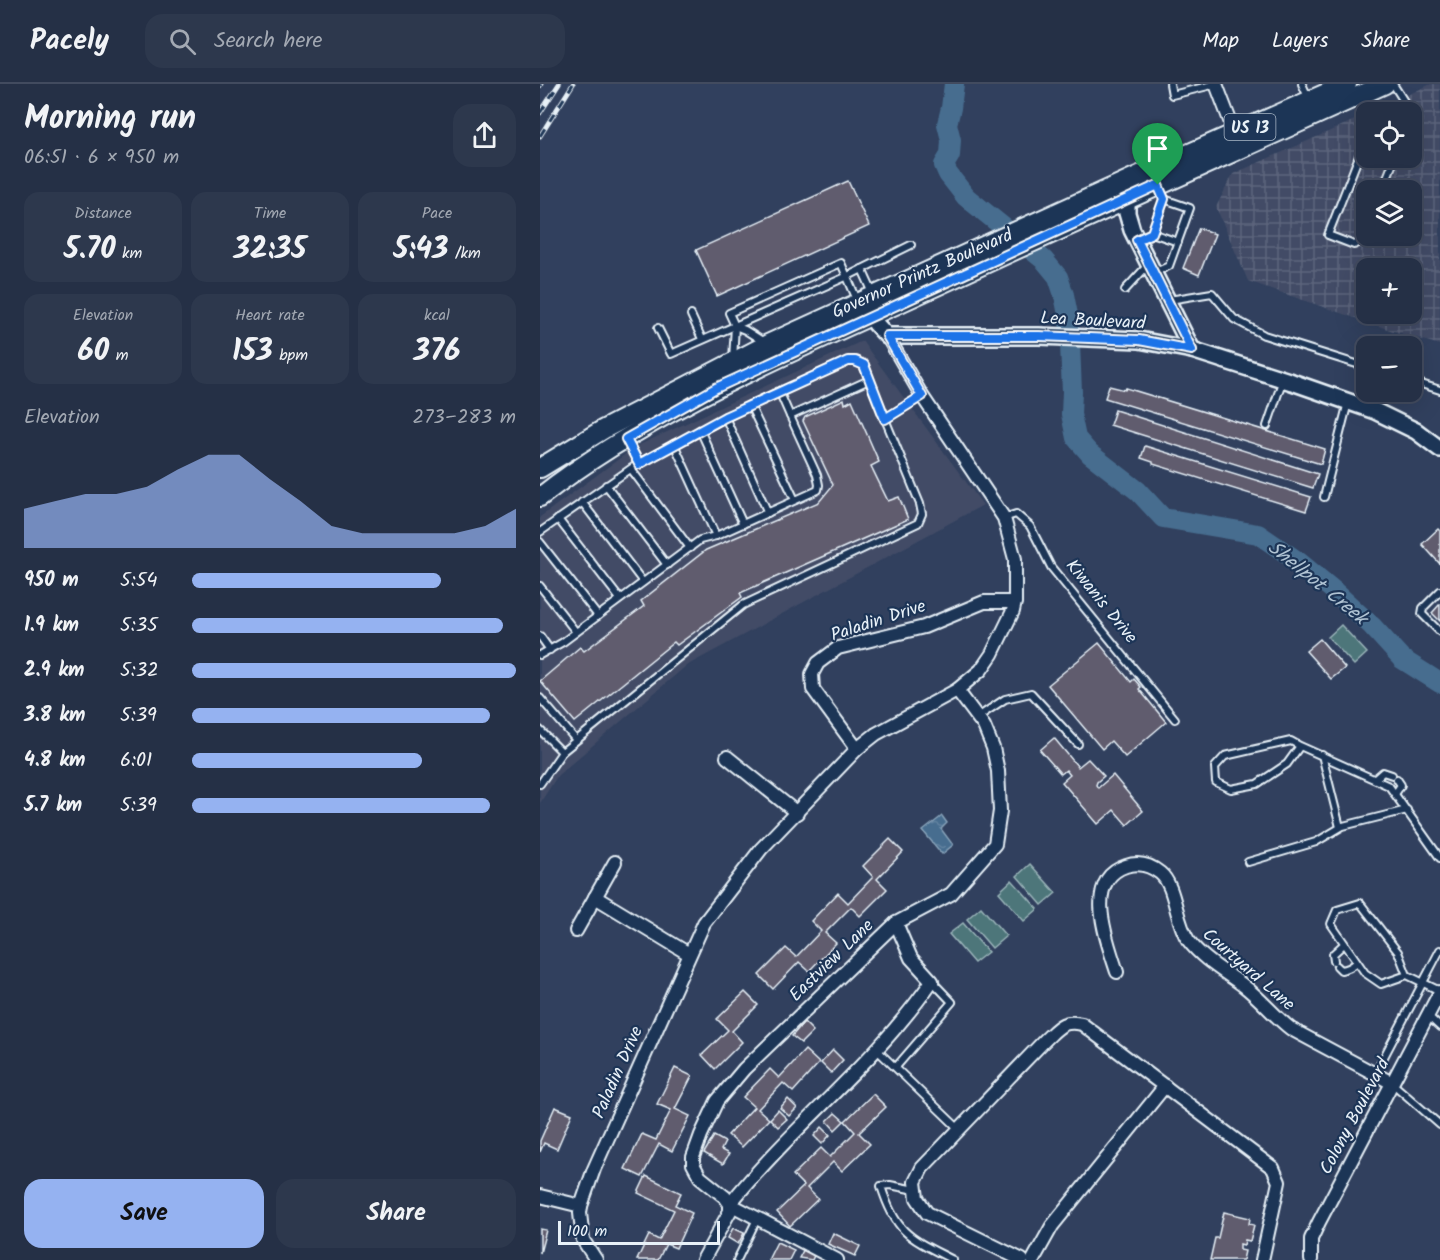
<!DOCTYPE html>
<meta charset="utf-8">
<style>
body{margin:0;font-family:Kalam,sans-serif;background:#2d384d;color:#f1f3f6;height:100vh;display:flex;flex-direction:column;font-size:22px;white-space:nowrap}
*{box-sizing:border-box;margin:0}
p{font-size:20px;color:#a3a9b3}
.icon{flex:none;width:33px;height:33px;fill:none;stroke:currentColor;stroke-width:2;stroke-linecap:round;stroke-linejoin:round}
.map{position:relative;flex:1;overflow:hidden}
.panel{display:flex;flex-direction:column;background:#253046;width:540px}
.panel>*{flex:none}
.tools{position:absolute;left:816px;top:18px;display:grid;gap:12px}
.tools a{display:grid;place-items:center;width:66px;height:66px;border-radius:12px;background:#253046;box-shadow:0 6px 24px #0002,0 0 0 2px #424b5f;font-size:30px}
.scale{position:absolute;left:18px;bottom:15px;width:162px;box-sizing:border-box;padding-left:6px;border:3px solid #e8f1f8;border-top:0;font-size:16px;line-height:21px;white-space:nowrap;color:#e8f1f8;-webkit-text-stroke:4px #1d3557;paint-order:stroke}
.pin{position:absolute;display:grid;place-items:center;width:51px;height:51px;color:#fff;margin:-62px -26px;border-radius:50% 50% 50% 0;rotate:-45deg;box-shadow:0 0 6px #0007}
.pin .icon{rotate:45deg}
.round{display:grid;place-items:center;flex:none;width:63px;height:63px;border-radius:18px;background:#2d384d}
.overview{display:flex;align-items:center;justify-content:space-between;height:102px;padding:0 24px}
h1{font-size:33px;font-weight:700;line-height:45px}
.stats{display:grid;grid-template-columns:repeat(3,1fr);gap:9px;height:102px;padding:6px 24px}
.stats div{display:grid;align-content:center;border-radius:15px;background:#2d384d;text-align:center}
.stats b{font-size:30px;font-weight:700}
.stats small{font-size:16px;font-weight:400}
.stats p{font-size:16px}
.chart{height:168px;padding:12px 24px}
.chart p{display:flex;justify-content:space-between}
.chart svg{width:100%;height:108px;margin-top:6px;fill:#95b2f1;opacity:.7}
.action{display:flex;gap:12px;margin-top:auto;padding:12px 24px}
.action a{flex:1;height:69px;border-radius:18px;background:#95b2f1;color:#111;font-size:24px;font-weight:700;line-height:69px;text-align:center}
.action a+a{background:#2d384d;color:#f1f3f6}
ul{padding:0 24px;list-style:none;font-size:20px}
li{display:grid;grid-template-columns:96px 72px 1fr;align-items:center;height:45px}
li i{height:15px;border-radius:8px;background:#95b2f1}
header{display:flex;align-items:center;gap:36px;box-sizing:border-box;height:84px;padding:0 30px;background:#253046;border-bottom:2px solid #424b5f}
header strong{font-size:28px}
nav{display:flex;gap:33px;margin-inline-start:auto;font-size:21px}
.search{width:420px;height:54px;background:#2d384d;display:flex;align-items:center;gap:15px;box-sizing:border-box;padding:0 21px;border-radius:18px;color:#a3a9b3;font-size:22px}
main{display:flex;flex:1;min-height:0}
.map>svg:first-child{display:block}
.built{fill:#424b66}
.industrial{fill:url(#industrial-grid);fill-rule:evenodd}
.pitch{fill:#4d767a;stroke:#9ab4b9;stroke-width:1.5}
.water{fill:url(#water-ripples);stroke:#87a2b9;stroke-width:1.5}
.lines{fill:none;stroke-linecap:round;stroke-linejoin:round}
.river{stroke:#476d8f;stroke-width:20}
.building{fill:#605b6e;stroke:#e8f1f8;stroke-width:1.5}
.service-casing{stroke:#e8f1f8;stroke-width:10}
.minor-casing{stroke:#e8f1f8;stroke-width:16}
.tertiary-casing{stroke:#e8f1f8;stroke-width:20}
.primary-casing{stroke:#e8f1f8;stroke-width:22}
.service{stroke:#1d3557;stroke-width:6}
.minor{stroke:#1d3557;stroke-width:12}
.tertiary{stroke:#1d3557;stroke-width:15}
.primary{stroke:#1d3557;stroke-width:18}
.rail-casing{stroke:#e8f1f8;stroke-width:5}
.rail{stroke:#1d3557;stroke-width:3;stroke-dasharray:9;stroke-linecap:butt}
.route-casing{stroke:#fff;stroke-width:12}
.route{stroke:#1a73e8;stroke-width:8}
.labels{text-anchor:middle;stroke-width:4.5;stroke-linejoin:round;paint-order:stroke}
.shield{fill:#1d3557;stroke:#abb9c8;stroke-width:1.5}
.shield-label{font-size:16px;font-weight:bold;fill:#e8f1f8}
.street-label{font-size:18px;fill:#e8f1f8;stroke:#1d3557}
.water-label{font-size:20px;font-style:italic;fill:#b0c3d3;stroke:#1d3557}
</style>
<header>
<strong>Pacely</strong>
<div class="search"><svg class="icon" aria-label="search" viewBox="0 0 24 24"><circle cx="10" cy="10" r="6"/><path d="M15 15l6 6"/></svg>Search here</div>
<nav><a>Map</a><a>Layers</a><a>Share</a></nav>
</header>
<main>
<section class="panel">
<div class="overview"><div><h1>Morning run</h1><p>06:51 · 6 × 950 m</p></div><a class="round"><svg class="icon" aria-label="share" viewBox="0 0 24 24"><path d="M12 15V3M7 8l5-5 5 5M5 13v7h14v-7"/></svg></a></div>
<div class="stats">
<div><p>Distance</p><b>5.70<small> km</small></b></div>
<div><p>Time</p><b>32:35</b></div>
<div><p>Pace</p><b>5:43<small> /km</small></b></div>
</div>
<div class="stats">
<div><p>Elevation</p><b>60<small> m</small></b></div>
<div><p>Heart rate</p><b>153<small> bpm</small></b></div>
<div><p>kcal</p><b>376</b></div>
</div>
<div class="chart"><p><span>Elevation</span>273–283 m</p>
<svg viewBox="0 0 160 44" preserveAspectRatio="none"><path d="M0 44V28L10 25L20 22L30 22L40 19L50 12L60 6L70 6L80 16L90 25L100 35L110 38L120 38L130 38L140 38L150 35L160 28V44z"/></svg>
</div>
<ul>
<li><b>950 m</b>5:54<i style="width:77%"></i></li>
<li><b>1.9 km</b>5:35<i style="width:96%"></i></li>
<li><b>2.9 km</b>5:32<i style="width:100%"></i></li>
<li><b>3.8 km</b>5:39<i style="width:92%"></i></li>
<li><b>4.8 km</b>6:01<i style="width:71%"></i></li>
<li><b>5.7 km</b>5:39<i style="width:92%"></i></li>
</ul>
<div class="action"><a>Save</a><a>Share</a></div>
</section>
<div class="map">
<svg width="900" height="1176" viewBox="0 0 900 1176">
<defs>
<pattern id="industrial-grid" width="8" height="8" patternUnits="userSpaceOnUse" patternTransform="scale(1.5)"><rect width="8" height="8" fill="#424b66"/><path d="M0 4h8M4 0v8" fill="none" stroke="#5d657d"/></pattern>
<pattern id="water-ripples" width="26" height="14" patternUnits="userSpaceOnUse" patternTransform="scale(1.5)"><rect width="26" height="14" fill="#476d8f"/><path d="M2 4q2-2 4 0t4 0M15 11q2-2 4 0t4 0" fill="none" stroke="#6282a0"/></pattern>
</defs>
<rect width="100%" height="100%" fill="#31405e"/>
<filter id="ink" filterUnits="userSpaceOnUse"><feTurbulence type="fractalNoise" baseFrequency=".0167" numOctaves="2"/><feDisplacementMap in="SourceGraphic" scale="12" xChannelSelector="R" yChannelSelector="G"/><feConvolveMatrix kernelMatrix="1 2 1 2 8 2 1 2 1" color-interpolation-filters="sRGB"/></filter>
<g filter="url(#ink)">
<path class="built" d="M322 257 443 421 146 582 18 691 0 719V433L95 363Z"/>
<path class="industrial" d="M891 0H900V261L853 247 708 197 676 123 693 90 826 31V74H872V28H831ZM826 106H872V152H826ZM826 184H872V230H826Z"/>
<g class="pitch">
<path d="M801 541 827 569 814 581 788 553Z"/>
<path d="M490 780 516 809 502 821 477 792Z"/>
<path d="M472 796 498 825 484 837 459 808Z"/>
<path d="M441 823 466 852 452 864 427 835Z"/>
<path d="M423 839 448 868 434 879 409 850Z"/>
</g>
<path class="water" d="M402 732 407 739 401 745 413 761 402 770 383 747Z"/>
<g class="lines">
<path class="river" d="M414 0 411 24 407 40 411 56 410 71 404 81 408 90 426 113 504 176 518 193 524 211 529 236 532 308 531 330 536 354 550 370 598 407 623 434 718 450 759 478 793 506 832 542 862 575 900 599"/>
</g>
<g class="building">
<path d="M308 97 329 142 177 212 156 166Z"/>
<path d="M659 144 675 150 659 191 643 184Z"/>
<path d="M569 302 585 306 586 304 785 365 781 380 565 314Z"/>
<path d="M304 315 305 320 312 316 339 378 331 382 348 417 359 413 368 435 200 509 202 513 137 561 134 558 35 638 0 597 40 563 44 567 104 522 101 517 166 466 279 418 293 401 263 337 265 333Z"/>
<path d="M575 326 778 390 773 404 570 341Z"/>
<path d="M605 362 771 413 766 427 613 380V378L601 374Z"/>
<path d="M898 445 900 447V480L882 460Z"/>
<path d="M900 520V537L892 529Z"/>
<path d="M780 555 805 584 791 595 766 567Z"/>
<path d="M559 559 591 598 594 595 601 603 599 605 626 638 585 673 571 657 562 665 508 601Z"/>
<path d="M514 654 538 683 548 675 564 692 557 698 556 701 558 704 573 691 603 727 587 741 574 726 558 740 522 698 530 691 526 686 521 690 500 666Z"/>
<path d="M350 755 363 768 337 795 347 805 320 832 311 823 285 849 296 859 269 887 259 878 233 905 219 891 246 864 256 873 281 847 271 837 298 809 308 819 333 793 323 782Z"/>
<path d="M205 908 218 921 192 947 202 958 175 985 162 971 188 946 177 935Z"/>
<path d="M264 938 273 947 261 959 252 952Z"/>
<path d="M265 966 279 979 253 1008 243 999 218 1025 229 1035 202 1063 188 1051 214 1023 203 1013 230 985 239 994Z"/>
<path d="M293 966 303 976 291 989 281 979Z"/>
<path d="M135 984 152 992 135 1025 150 1032 132 1067 119 1060 102 1093 85 1085 102 1050 116 1056 131 1026 117 1020Z"/>
<path d="M333 1010 346 1023 319 1049 330 1060 302 1087 293 1078 267 1104 278 1115 250 1142 237 1128 264 1102 253 1091 281 1064 290 1073 315 1048 305 1037Z"/>
<path d="M248 1015 257 1024 249 1032 240 1024Z"/>
<path d="M15 1023 32 1030 17 1065 4 1059 0 1068V1057Z"/>
<path d="M238 1026 247 1035 238 1043 230 1035Z"/>
<path d="M295 1029 304 1037 295 1046 287 1037Z"/>
<path d="M282 1043 290 1051 282 1060 274 1052Z"/>
<path d="M174 1052 185 1058 181 1066 189 1070 183 1080 164 1069Z"/>
<path d="M106 1092 141 1109 135 1121 152 1129 136 1164 126 1160 118 1176H97L109 1151 119 1156 134 1126 98 1109Z"/>
<path d="M684 1128 710 1134 709 1140 714 1141 710 1157 705 1156 704 1161 700 1160V1166L705 1167 703 1176H670L675 1154H678Z"/>
<path d="M193 1144 204 1149 198 1160 188 1154Z"/>
<path d="M0 1145 6 1146 0 1169Z"/>
<path d="M293 1149 320 1162 315 1172 288 1160Z"/>
<path d="M237 1158 254 1166 249 1176H228Z"/>
<path d="M265 1163 275 1169 272 1176 259 1174Z"/>
</g>
<g class="lines">
<g class="service-casing">
<g id="service">
<path d="M630 0 632 11 676 0"/>
<path d="M762 0 768 13"/>
<path d="M853 0 867 22 868 28"/>
<path d="M826 67H821L788 151 814 161 823 157 826 149"/>
<path d="M842 106 855 74"/>
<path d="M624 115 612 149 638 158"/>
<path d="M322 185 333 209"/>
<path d="M613 189 629 182 650 124 624 115 619 103"/>
<path d="M585 206 608 181"/>
<path d="M629 216 672 209 694 235 724 251 826 283"/>
<path d="M151 231 162 255"/>
<path d="M195 242 205 246 224 258"/>
<path d="M118 244 131 270 308 192 371 161"/>
<path d="M193 275 195 242 189 229 301 179 318 218"/>
<path d="M872 297 900 306"/>
<path d="M239 307 250 332"/>
<path d="M210 321 255 416"/>
<path d="M185 333 228 429"/>
<path d="M727 342 743 295"/>
<path d="M160 346 203 440"/>
<path d="M134 360 176 452"/>
<path d="M99 379 210 321 308 277H315L324 281 329 296"/>
<path d="M91 385 150 464"/>
<path d="M66 401 127 481"/>
<path d="M784 413 808 318"/>
<path d="M42 418 103 498"/>
<path d="M464 434 476 430 490 442 511 483 635 635"/>
<path d="M18 435 80 515"/>
<path d="M0 448 99 379 86 356"/>
<path d="M0 458 58 532"/>
<path d="M0 502 36 548"/>
<path d="M900 507 883 524 882 530 900 548"/>
<path d="M0 552 10 566"/>
<path d="M0 571 23 558 160 456 176 452 278 406 279 401 277 391 250 332 329 296 345 335 382 312"/>
<path d="M0 614 36 656"/>
<path d="M438 633 465 615 491 609 538 660"/>
<path d="M0 646 22 668"/>
<path d="M760 662 751 657 685 672 675 683 676 698 691 705 717 700 747 680 760 662 849 702 900 774"/>
<path d="M782 671 800 743"/>
<path d="M835 695 843 688 852 691"/>
<path d="M0 700 22 668 203 521 378 439 382 430 380 420 345 335"/>
<path d="M855 710 861 701 857 695"/>
<path d="M708 778 776 758 803 742 867 726"/>
<path d="M794 877 793 870 804 860"/>
<path d="M797 882 801 886C808 885 812 883 817 878"/>
<path d="M867 891 858 868 820 819 797 826 791 840 825 889 841 900 867 891 900 907"/>
<path d="M888 932 900 943"/>
<path d="M336 965 419 1045"/>
<path d="M356 983 412 918 392 897"/>
<path d="M835 990 900 866"/>
<path d="M852 999 900 1041"/>
<path d="M375 1106 350 1101 341 1102C356 1150 370 1154 413 1176"/>
<path d="M197 1176 217 1135"/>
</g>
</g>
<g class="minor-casing">
<g id="minor">
<path d="M676 0 697 55"/>
<path d="M317 665 273 605 272 590 278 579 298 564 384 543 444 518H475"/>
<path d="M187 673 257 729"/>
<path d="M55 813 149 870"/>
<path d="M36 847 75 778"/>
<path d="M577 888C568 859 542 796 586 782 598 778 610 781 620 789 636 802 635 837 648 856 663 876 684 887 704 902 721 915 734 932 751 945L852 999"/>
<path d="M0 1112 41 1122"/>
<path d="M56 1176 43 1156 40 1129 41 1122 54 1085 164 839 221 765 317 665 336 650 417 606 441 586 452 570 473 527 475 518V475L464 434 382 312 347 252"/>
<path d="M163 1176 190 1127V1120L185 1113 160 1093 153 1080V1073L161 1051 177 1017 204 985 356 839 411 810 455 760 460 727 458 687 453 664 444 642 417 606"/>
<path d="M297 1176 190 1120C252 1042 335 980 392 897L371 874 356 839"/>
<path d="M482 1176 387 1129 377 1114 375 1098 382 1084 505 956C518 944 523 935 542 940L733 1084 739 1098 722 1176"/>
<path d="M493 1176 512 1142 625 1002"/>
<path d="M771 1176V1155L779 1138 900 908"/>
</g>
</g>
<g class="tertiary-casing">
<g id="tertiary">
<path d="M587 115V129L592 146 652 266"/>
<path d="M332 232 336 240 347 252H499L599 256 652 266 752 298 835 327 876 347 900 365"/>
</g>
</g>
<g class="primary-casing">
<g id="primary">
<path d="M0 384 64 345 228 260 593 94 807 0"/>
<path d="M0 413C109 328 241 273 366 216 525 143 684 71 845 0"/>
</g>
</g>
<use href="#service" class="service"/>
<use href="#minor" class="minor"/>
<use href="#tertiary" class="tertiary"/>
<use href="#primary" class="primary"/>
<g class="rail-casing">
<g id="rail">
<path d="M0 2 1 0"/>
<path d="M0 29 19 0"/>
<path d="M0 52 33 0"/>
</g>
</g>
<use href="#rail" class="rail"/>
</g>
</g>
<g class="lines" filter="url(#ink)">
<g class="route-casing">
<path id="route" d="M618 101 624 115 612 149 597 156 652 266 599 256 499 252H347L382 312 345 335 324 281 315 277H308L185 333 99 380 86 355 176 304Z"/>
</g>
<use href="#route" class="route"/>
</g>
<g class="labels">
<rect class="shield" x="684.5" y="30" width="51" height="26" rx="4.5"/>
<g class="shield-label">
<text x="710" y="49">US 13</text>
</g>
<g class="street-label">
<text transform="translate(382 189) rotate(-24)" y="6">Governor Printz Boulevard</text>
<text transform="translate(553 236) rotate(3)" y="6">Lea Boulevard</text>
<text transform="translate(562 517) rotate(51)" y="6">Kiwanis Drive</text>
<text transform="translate(338 536) rotate(-18)" y="6">Paladin Drive</text>
<text transform="translate(291 876) rotate(-44)" y="6">Eastview Lane</text>
<text transform="translate(709 885) rotate(41)" y="6">Courtyard Lane</text>
<text transform="translate(77 988) rotate(-66)" y="6">Paladin Drive</text>
<text transform="translate(814 1032) rotate(-62)" y="6">Colony Boulevard</text>
</g>
<g class="water-label">
<text transform="translate(778 498) rotate(39)" y="7">Shellpot Creek</text>
</g>
</g>
</svg>
<div class="tools">
<a><svg class="icon" aria-label="locate" viewBox="0 0 24 24"><circle cx="12" cy="12" r="6"/><path d="M12 2v4M12 18v4M2 12h4M18 12h4"/></svg></a>
<a><svg class="icon" aria-label="layers" viewBox="0 0 24 24"><path d="M12 4l9 5-9 5-9-5zM3 14l9 5 9-5"/></svg></a>
<a>+</a>
<a>−</a>
</div>
<div class="scale">100 m</div>
<div class="pin" style="left:618px;top:101px;background:#1e9e55"><svg class="icon" aria-label="arrive" viewBox="0 0 24 24"><path d="M6 21V4h12l-3 4 3 4H6"/></svg></div>
</div>
</main>
